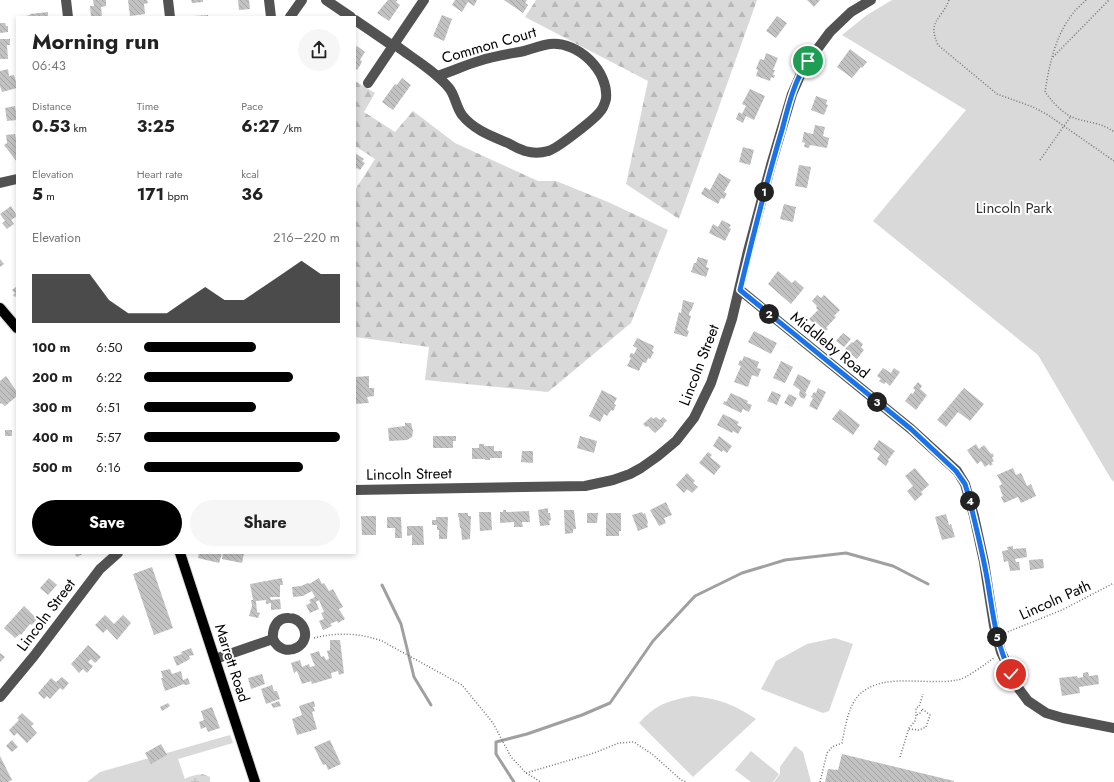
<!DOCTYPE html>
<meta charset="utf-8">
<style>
body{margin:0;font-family:Jost,sans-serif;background:#f6f6f6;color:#222;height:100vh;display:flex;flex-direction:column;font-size:15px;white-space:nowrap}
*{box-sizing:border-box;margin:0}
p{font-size:13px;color:#767676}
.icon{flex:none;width:22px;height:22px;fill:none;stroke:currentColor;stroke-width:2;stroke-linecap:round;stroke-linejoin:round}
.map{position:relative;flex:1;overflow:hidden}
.side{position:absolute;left:16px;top:16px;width:340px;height:538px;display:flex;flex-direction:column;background:#fff;border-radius:0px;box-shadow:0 2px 6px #0003}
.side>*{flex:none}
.pin{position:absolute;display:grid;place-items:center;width:34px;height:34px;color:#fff;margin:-17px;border:2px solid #fff;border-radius:50%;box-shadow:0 1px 4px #0007}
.km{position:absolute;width:20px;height:20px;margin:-10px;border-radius:50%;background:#222;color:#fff;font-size:11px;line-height:20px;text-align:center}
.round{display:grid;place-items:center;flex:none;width:42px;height:42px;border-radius:21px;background:#f6f6f6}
.overview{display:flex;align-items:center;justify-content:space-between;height:68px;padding:0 16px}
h1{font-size:22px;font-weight:700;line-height:30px}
.figures{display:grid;grid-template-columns:repeat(3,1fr);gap:6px;height:68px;padding:4px 16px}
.figures div{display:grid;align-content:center}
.figures b{font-size:17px;font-weight:700}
.figures small{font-size:11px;font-weight:400}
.figures p{font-size:11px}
.chart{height:112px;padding:8px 16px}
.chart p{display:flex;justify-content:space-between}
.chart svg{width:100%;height:72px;margin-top:4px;fill:#000;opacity:.7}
.button{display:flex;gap:8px;margin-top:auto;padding:8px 16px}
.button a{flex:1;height:46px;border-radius:24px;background:#000;color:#fff;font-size:16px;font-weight:700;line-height:46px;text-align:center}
.button a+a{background:#f6f6f6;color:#222}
ul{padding:0 16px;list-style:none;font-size:13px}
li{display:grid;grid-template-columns:64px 48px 1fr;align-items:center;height:30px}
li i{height:10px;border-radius:5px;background:#000}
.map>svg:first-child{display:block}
.forest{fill:url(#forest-firs)}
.wetland{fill:url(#wetland-marsh)}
.park{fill:#d9d9d9}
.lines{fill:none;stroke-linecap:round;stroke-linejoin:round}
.stream{stroke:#a0a0a0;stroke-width:3}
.building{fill:url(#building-back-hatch)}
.major-casing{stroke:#dbdbdb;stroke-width:12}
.path{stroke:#747474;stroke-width:1.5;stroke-dasharray:1 2;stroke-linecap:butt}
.minor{stroke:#525252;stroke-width:10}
.major{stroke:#000;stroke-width:10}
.route-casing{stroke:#fff;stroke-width:8}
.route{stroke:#1a73e8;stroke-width:5}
.labels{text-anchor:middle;stroke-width:4;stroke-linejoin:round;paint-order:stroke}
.street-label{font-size:15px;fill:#000;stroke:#fff}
.park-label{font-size:15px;fill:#303030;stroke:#fff}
</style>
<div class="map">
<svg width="1114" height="782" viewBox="0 0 1114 782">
<defs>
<pattern id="forest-firs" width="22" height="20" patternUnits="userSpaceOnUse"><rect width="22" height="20" fill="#d9d9d9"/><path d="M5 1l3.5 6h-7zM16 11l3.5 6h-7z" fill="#b8b8b8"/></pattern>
<pattern id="wetland-marsh" width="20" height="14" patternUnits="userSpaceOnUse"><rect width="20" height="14" fill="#d9d9d9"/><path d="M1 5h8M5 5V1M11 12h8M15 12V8" fill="none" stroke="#b8b8b8"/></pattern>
<pattern id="building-back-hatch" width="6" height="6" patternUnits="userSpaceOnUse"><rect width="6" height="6" fill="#c2c2c2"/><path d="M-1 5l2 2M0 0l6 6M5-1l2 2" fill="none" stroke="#a5a5a5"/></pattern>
</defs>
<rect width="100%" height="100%" fill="#fff"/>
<g class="forest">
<path d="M536 0H757L679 219 626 184 648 81 525 17Z"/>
<path d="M355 81 375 93 364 112 395 132 413 111 455 143 538 181H556L608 202 668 230 631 323 548 392 425 380 429 347 355 337V190L375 159 355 146Z"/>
</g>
<path class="wetland" d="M203 774 210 777V782H181C188 776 194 775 203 774Z"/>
<g class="park">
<path d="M892 0H1114V482L1111 479 1038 355 873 221 966 110 842 35 867 15Z"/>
<path d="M835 638 853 644 829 711 823 713 761 689 776 661 807 644Z"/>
<path d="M692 696C721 699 732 704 756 719L693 777 639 723C656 704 668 701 692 696Z"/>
<path d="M230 735 233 743 178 759 186 782H87L100 772Z"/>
<path d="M795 746 803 752 811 782H774L780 774V767Z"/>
<path d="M751 751 779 774 773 782H751L735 770Z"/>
</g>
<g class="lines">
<g class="stream">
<path d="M382 585 401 624 414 677 431 705"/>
<path d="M514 782 496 754V742L527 734 582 715 610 703 653 641 695 596 742 573 785 560 846 553 893 566 928 584"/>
</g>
</g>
<g class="building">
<path d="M93 0H106V6L101 7 102 17H91L90 6H94Z"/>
<path d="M128 0H147L148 3 144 4 145 14 130 16Z"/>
<path d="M191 0H203V2L192 3Z"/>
<path d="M238 0H249L250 9 239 10Z"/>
<path d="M388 0H397L396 2 400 5 389 21 377 13Z"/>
<path d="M455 0H477L474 6 468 2 462 12 452 5Z"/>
<path d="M504 0H527L525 3 528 5 523 13Z"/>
<path d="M807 0H820L814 7Z"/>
<path d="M48 12V17H26V16L30 15V14Z"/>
<path d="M208 15V17H194V16Z"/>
<path d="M442 15 452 19 444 41 433 36Z"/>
<path d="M777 16 787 23 776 38 766 31Z"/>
<path d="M0 23H5L6 26H8V32L0 33Z"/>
<path d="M0 39H10V45H7L8 59H0Z"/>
<path d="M357 46 365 52 360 60 362 62 357 70 355 68V48Z"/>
<path d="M850 49 867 62 862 68 861 67 852 78 837 67Z"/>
<path d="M766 53 778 58 773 70H775L773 75H775L774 78 771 77 770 81 756 76 758 70 756 69 760 59 764 60Z"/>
<path d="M8 69 9 76 14 75 16 82H17V88L2 92 0 86V71Z"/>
<path d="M402 78 411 85 393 110 382 102 395 84 397 85Z"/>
<path d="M750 89 765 96 754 120 746 116 743 123 736 119 739 112 742 114 746 106 742 104Z"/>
<path d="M816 96 827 100 826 104 828 105 824 115 811 110Z"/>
<path d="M15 106 17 120 7 121 5 108Z"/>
<path d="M815 125 825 127 823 136 829 138 827 148 810 145 809 148 804 147 805 143 802 142 804 132 813 134Z"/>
<path d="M15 134 17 144V162L4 145 7 143 6 135Z"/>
<path d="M743 147 754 150 750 165 739 162Z"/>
<path d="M355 153 364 159 362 161 365 163 360 170 357 168 355 170Z"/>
<path d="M799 165 811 167 807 188 795 186Z"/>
<path d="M719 173 731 180 724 192 727 194 724 199 721 198 718 204 701 194 705 187 710 190Z"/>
<path d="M784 204 796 207 793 222 780 219Z"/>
<path d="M11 206 17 216 11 220 14 224 7 229 2 223 5 221 0 214Z"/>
<path d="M722 220 731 225 729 228 731 229 725 241 709 233 713 224 718 227Z"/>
<path d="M698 257 708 260 706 267 709 268 706 277 691 272 694 263H696Z"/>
<path d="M0 259 4 264 0 267Z"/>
<path d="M778 271 792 283 795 280 804 288 791 304 768 284Z"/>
<path d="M17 286V295L15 297 13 295 15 293 12 290Z"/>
<path d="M817 295 821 298 824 295 840 310 834 316 836 317 826 328 828 329 825 331 817 323 815 325 809 319 818 310 816 308 817 306 812 301Z"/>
<path d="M683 300 694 303 691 311H690L689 315 691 316 687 330 689 331 687 337 674 333 679 312 681 313Z"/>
<path d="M754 331 777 343 771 354 748 342Z"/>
<path d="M843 333 851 339 844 347 836 341Z"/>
<path d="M637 338 654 346 652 351 654 352 650 359 648 358 646 363 643 362 639 371 627 366 631 358 629 357 631 353 634 354 637 348 633 346Z"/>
<path d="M857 339 863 344 861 347 864 350 857 359 845 349 852 342 853 343Z"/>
<path d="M744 356 759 362 757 368 761 369 758 377 752 375 748 387 734 382 741 366 738 365 740 360 742 361Z"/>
<path d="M781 361 793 367 785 383 773 378Z"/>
<path d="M883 368 891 373 894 368 900 372 890 386 886 382 884 384 879 381 881 379 877 376Z"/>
<path d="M798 374 811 381 805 393 807 394 804 399 800 397 799 394 800 390 793 385Z"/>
<path d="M6 376 17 392V396L5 406 1 403 0 404V381Z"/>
<path d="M369 376V388H374V396L367 397 369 403 355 404V377Z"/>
<path d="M918 382 922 386 920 389 927 395 916 410 905 401 911 393 913 394 915 390 913 388Z"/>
<path d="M818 388 826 392 817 410 809 406 813 398 811 397 814 392 816 393Z"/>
<path d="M964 388 984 404 970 421 958 412 946 427 937 420Z"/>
<path d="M602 390 617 398 614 404 616 405 613 411 611 410 607 416 604 414 600 422 589 416Z"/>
<path d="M772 391 781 395 777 405 767 401Z"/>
<path d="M731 393 748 401 747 403 752 405 749 412 743 409 741 413 723 404 724 401 726 402Z"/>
<path d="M789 394 797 398 792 407 784 403Z"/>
<path d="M840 409 860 425 853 435 832 419Z"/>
<path d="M723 414 739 422 737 425 742 427 738 434 733 431 732 433 717 425Z"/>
<path d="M651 417 653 419 656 417 660 420 663 417 667 421 663 424 664 425 655 433 648 426 646 427 643 424Z"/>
<path d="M405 423H411L413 431 412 437 407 440 389 441 388 428 405 426Z"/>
<rect x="5" y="430" width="7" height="6"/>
<path d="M433 436H456V441H453V448H433Z"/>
<path d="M580 436 597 441 594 453 577 448Z"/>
<path d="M719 436 732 446 727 453 723 450 722 452 713 446Z"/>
<path d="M879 440 895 451 888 460 889 461 886 466 877 459 880 454 873 449Z"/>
<path d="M479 444H484V446H494V451H502V458H490V460H485V459H472V448H479Z"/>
<path d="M976 444 979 449 984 445 991 454 992 453 994 456 992 458 994 461 991 463 993 464 990 466 989 464 985 467 981 461 977 464 967 450Z"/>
<path d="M522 451H533V463L521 462Z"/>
<path d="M708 452 712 455 710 457 721 466 714 475 699 463Z"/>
<path d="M915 468 929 485 921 492 923 494 915 501 907 491 913 486 905 476Z"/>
<path d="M1013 468 1016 475 1021 473 1027 486 1031 484 1036 496 1021 503 1018 497 1004 503 1001 497 1003 496 999 486 1002 484 997 475Z"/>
<path d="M687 473 695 481 693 483 698 487 692 493 687 489 684 493 676 485Z"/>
<path d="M666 502 672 515 664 518 666 523 659 526 650 510Z"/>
<path d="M548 508V513H550L551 520 549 521 550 525 540 526 538 510Z"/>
<path d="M503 510H506V512L529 511 530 522H522L523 527H514V522L500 523V512H503Z"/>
<path d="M564 510H574L576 529H573V533L565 534Z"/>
<path d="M479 512H491L492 530 480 531Z"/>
<path d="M642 512 643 514 645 513 648 523 647 524 648 527 638 531 632 515Z"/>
<path d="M458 513H468V516H471L470 539 462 540 461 528H460L459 517H458Z"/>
<path d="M587 513H598L597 523H587Z"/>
<path d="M606 513H621V531H619V536H606Z"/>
<path d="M946 514 949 525 951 524 955 537 942 540 935 517Z"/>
<path d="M361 516H376V535H362Z"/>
<path d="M387 517H401L402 538H395V528H387Z"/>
<path d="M436 517H448L447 539H439V530H437V525H432V520H436Z"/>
<path d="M407 526H423L424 545H412V535L407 536Z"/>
<path d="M1013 546V549L1026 548 1027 557 1015 559 1016 562H1019L1020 570 1010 571 1008 561 1004 562 1002 551 1008 550 1007 547Z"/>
<path d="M74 553H84L77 557Z"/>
<path d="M199 553H222L219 563 198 558Z"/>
<path d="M223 553H244L242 563 222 559Z"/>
<path d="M1043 559 1044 568 1030 570 1029 560Z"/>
<path d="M152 567 173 628 154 635 133 574Z"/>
<path d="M49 578 57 585 48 595 40 588Z"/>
<path d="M282 578 283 585H280V597H270L271 600 280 599 281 609 271 610V603L266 604V600L256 601 257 612 260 613 258 618 249 616 252 606 251 600H253L250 584Z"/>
<path d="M319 578 322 584 324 583 329 591 333 589 343 607 339 609 345 619 338 623 337 621 330 624 332 626 323 630 319 621 324 619 321 613 324 612 319 600 316 602 319 609 310 613 306 605 311 603 309 600 315 597 312 591 303 596 293 597 292 587 301 586 308 583 309 584Z"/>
<path d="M24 606 37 619 32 625 30 624 21 635 20 634 15 638 4 628Z"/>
<path d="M105 615 114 624 123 615 131 623 117 640 107 629 103 633 95 625Z"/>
<path d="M330 640H340L344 673 339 675 338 671 331 673 332 678 312 684 311 681 302 684 297 671 294 673 291 663 300 660 302 667 309 664 310 667 315 666 310 654 319 651 321 657 324 656 326 660 329 659 327 651 330 650Z"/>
<path d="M88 645 101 657 95 663 91 659 88 662 93 666 87 673 83 669 79 673 71 664Z"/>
<path d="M191 648 194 655 189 656 190 659 177 666 173 657 182 654 181 652Z"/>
<path d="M0 653 5 657 0 662Z"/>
<path d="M170 669 172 674 181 671 183 680 188 678 190 684 185 685 184 684 165 691 161 678H163L161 671Z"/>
<path d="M1088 672 1089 676 1098 675 1099 684 1079 687 1080 693 1062 696 1059 678 1077 676 1078 678 1083 677V673Z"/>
<path d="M262 674 265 684 251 689 248 678Z"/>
<path d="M62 677 69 683 63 690 60 688 50 699 47 696 44 699 38 693 51 678 56 682Z"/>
<path d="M272 685 274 691H277L280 699 266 704 261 689Z"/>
<path d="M279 701 281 706 273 708 271 704Z"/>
<path d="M314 701 315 707H313L315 711 312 712 317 729 297 735 292 719 302 715 299 706Z"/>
<path d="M168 703 170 706 162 711 160 707Z"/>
<path d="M212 707 220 728 208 732 206 727 201 729 199 722 204 720 201 711Z"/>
<path d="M22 713 34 724 31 726 37 733 27 743 17 733 14 736 9 730 19 720 17 718Z"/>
<path d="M12 740 18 747 12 752 6 746Z"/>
<path d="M330 740 341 764 328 770 326 764 323 765 314 747Z"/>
<path d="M161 744 167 755 151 764 145 753Z"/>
<path d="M842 754 954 781V782H825L828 769 838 770Z"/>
<path d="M0 756 12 780 8 782H0Z"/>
</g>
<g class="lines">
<g class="major-casing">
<g id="major">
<path d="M0 308 17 328"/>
<path d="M180 553 255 782"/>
</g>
</g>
<g class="path">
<path d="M949 0C941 21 927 20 938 45L997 94 1033 107 1048 115 1114 161"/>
<path d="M1086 0C1081 5 1075 10 1071 16 1055 37 1049 66 1045 92 1052 101 1059 110 1070 116 1083 123 1100 121 1114 132"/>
<path d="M1053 57 1109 0"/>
<path d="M1040 160 1071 116"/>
<path d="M1005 633 1062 610 1114 583"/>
<path d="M314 638C337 632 360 633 382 641L462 685 493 723 511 757 526 773 541 782"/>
<path d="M917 715 920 713 922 710"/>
<path d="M909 729 919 730 926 727 930 715 921 708"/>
<path d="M900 757 909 728 915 721 916 716V708L919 707 923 694"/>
<path d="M526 773 594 753 619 743 634 742 652 754 681 780 687 782"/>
<path d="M820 782 827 753 832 747 842 743C844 732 846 721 850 710 866 666 923 687 957 680 966 679 985 664 994 658"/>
</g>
<g class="minor">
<path d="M66 0 68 17"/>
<path d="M168 0 170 17"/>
<path d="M269 0 271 17"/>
<path d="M326 0 351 17"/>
<path d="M290 17 302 0"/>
<path d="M355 20 393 46"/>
<path d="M394 44C412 58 434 70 449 88 455 95 456 107 462 115 474 130 491 136 508 143 513 146 519 149 525 151 532 153 541 153 548 151 557 149 593 120 599 113 602 110 605 103 606 99 609 71 578 41 550 44 541 45 533 49 524 51 509 54 494 56 479 61 465 65 451 72 437 76"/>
<path d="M368 83 424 0"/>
<path d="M0 183 17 179"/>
<path d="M740 290 911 429 957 471 965 484 974 516 984 562 994 626 1001 652 1019 689 1028 701 1046 713 1063 718 1114 728"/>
<path d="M355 490 585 486 613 480 630 474 641 468 658 456 676 441 694 418 711 383 732 319 748 251 771 165 792 94 804 67 830 32 851 12 871 0"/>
<path d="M215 659 273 639C272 628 277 617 289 618 295 618 299 621 302 625 315 644 284 662 273 639"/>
<path d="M0 697 34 656 100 569 118 553"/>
</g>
<use href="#major" class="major"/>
</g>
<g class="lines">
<g class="route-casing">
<path id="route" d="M808 61C794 81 788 107 782 130 766 183 753 236 740 290L911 429 956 471 965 484 968 494C975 522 982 550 987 578 993 613 995 641 1011 674"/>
</g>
<use href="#route" class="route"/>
</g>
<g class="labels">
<g class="street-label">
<text transform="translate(489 45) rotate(-16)" y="5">Common Court</text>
<text transform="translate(830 345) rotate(39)" y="5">Middleby Road</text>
<text transform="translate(699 365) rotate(-69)" y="5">Lincoln Street</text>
<text transform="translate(409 474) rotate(-1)" y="5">Lincoln Street</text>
<text transform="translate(1055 600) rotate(-24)" y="5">Lincoln Path</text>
<text transform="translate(46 615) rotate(-53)" y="5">Lincoln Street</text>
<text transform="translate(232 663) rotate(72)" y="5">Marrett Road</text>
</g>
<g class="park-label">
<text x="1014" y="213">Lincoln Park</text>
</g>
</g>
</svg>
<div class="pin" style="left:808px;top:61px;background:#1e9e55"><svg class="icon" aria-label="arrive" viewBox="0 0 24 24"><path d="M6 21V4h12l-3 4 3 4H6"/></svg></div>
<div class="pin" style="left:1011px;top:674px;background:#d93025"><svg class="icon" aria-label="check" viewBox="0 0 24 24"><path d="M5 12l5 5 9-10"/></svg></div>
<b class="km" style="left:764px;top:192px">1</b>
<b class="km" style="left:769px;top:314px">2</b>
<b class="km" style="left:877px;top:402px">3</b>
<b class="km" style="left:970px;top:501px">4</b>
<b class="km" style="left:997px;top:637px">5</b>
<section class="side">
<div class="overview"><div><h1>Morning run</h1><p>06:43</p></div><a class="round"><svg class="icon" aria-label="share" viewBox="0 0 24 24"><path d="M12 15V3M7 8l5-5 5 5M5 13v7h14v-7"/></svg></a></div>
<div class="figures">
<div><p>Distance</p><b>0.53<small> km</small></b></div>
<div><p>Time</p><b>3:25</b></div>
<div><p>Pace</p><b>6:27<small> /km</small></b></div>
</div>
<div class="figures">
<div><p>Elevation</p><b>5<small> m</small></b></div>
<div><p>Heart rate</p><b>171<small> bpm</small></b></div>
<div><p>kcal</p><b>36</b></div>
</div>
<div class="chart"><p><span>Elevation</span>216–220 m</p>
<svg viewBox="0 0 160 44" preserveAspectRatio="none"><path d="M0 44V14L10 14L20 14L30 14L40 30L50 38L60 38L70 38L80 30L90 22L100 30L110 30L120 22L130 14L140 6L150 14L160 14V44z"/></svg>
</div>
<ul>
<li><b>100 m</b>6:50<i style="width:57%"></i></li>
<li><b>200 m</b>6:22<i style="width:76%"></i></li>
<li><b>300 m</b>6:51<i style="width:57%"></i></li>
<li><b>400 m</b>5:57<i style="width:100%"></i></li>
<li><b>500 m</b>6:16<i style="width:81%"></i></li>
</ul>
<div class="button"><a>Save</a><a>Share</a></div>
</section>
</div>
